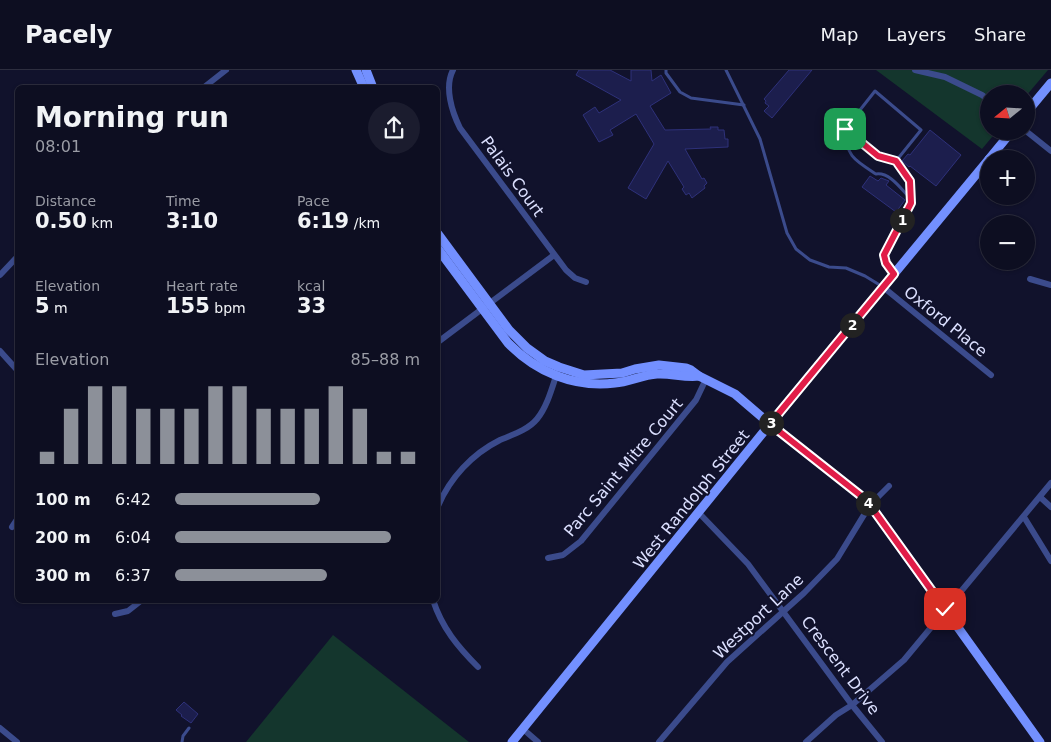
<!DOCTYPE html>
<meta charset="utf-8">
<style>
body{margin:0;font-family:"DejaVu Sans",sans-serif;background:#1b1c2e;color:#f1f3f6;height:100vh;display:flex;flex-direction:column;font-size:19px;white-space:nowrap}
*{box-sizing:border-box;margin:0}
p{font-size:16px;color:#9a9ca5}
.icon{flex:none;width:28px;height:28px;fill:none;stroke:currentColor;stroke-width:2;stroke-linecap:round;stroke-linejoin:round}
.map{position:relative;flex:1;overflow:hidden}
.panel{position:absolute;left:15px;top:15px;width:425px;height:518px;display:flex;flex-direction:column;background:#0d0e21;border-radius:8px;box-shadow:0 1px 4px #0004,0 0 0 1px #2d2e3f}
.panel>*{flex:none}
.needle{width:32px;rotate:252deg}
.controls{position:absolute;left:980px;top:15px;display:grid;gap:10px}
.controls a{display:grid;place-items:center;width:55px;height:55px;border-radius:50%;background:#0d0e21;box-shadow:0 1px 4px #0004,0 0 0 1px #2d2e3f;font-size:25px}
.pin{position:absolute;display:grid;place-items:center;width:42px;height:42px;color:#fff;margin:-21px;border-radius:10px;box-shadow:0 2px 8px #0006}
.km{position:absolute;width:25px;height:25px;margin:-12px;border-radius:50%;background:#222;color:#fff;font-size:14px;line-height:25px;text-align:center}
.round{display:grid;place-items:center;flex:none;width:52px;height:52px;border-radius:26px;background:#1b1c2e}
.head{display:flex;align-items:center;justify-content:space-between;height:85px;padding:0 20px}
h1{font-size:28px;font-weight:700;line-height:38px}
.metrics{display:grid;grid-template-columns:repeat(3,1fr);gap:8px;height:85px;padding:5px 20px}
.metrics div{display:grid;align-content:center}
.metrics b{font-size:21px;font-weight:700}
.metrics small{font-size:14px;font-weight:400}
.metrics p{font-size:14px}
.chart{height:140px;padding:10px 20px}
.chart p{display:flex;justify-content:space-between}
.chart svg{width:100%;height:90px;margin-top:5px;stroke:#8c9099;stroke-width:6}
ul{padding:0 20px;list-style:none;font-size:16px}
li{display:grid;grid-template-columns:80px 60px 1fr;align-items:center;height:38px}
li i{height:12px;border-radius:6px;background:#8c9099}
header{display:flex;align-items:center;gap:30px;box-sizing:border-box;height:70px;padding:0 25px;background:#0d0e21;border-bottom:1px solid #2d2e3f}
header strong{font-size:24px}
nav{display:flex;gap:28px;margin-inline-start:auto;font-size:18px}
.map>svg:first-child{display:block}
.green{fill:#14362d}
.building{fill:#1c1e4d;stroke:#2e317a}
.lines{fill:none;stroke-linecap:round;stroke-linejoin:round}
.lane{stroke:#3b4b8c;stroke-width:3}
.street{stroke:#3b4b8c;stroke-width:6}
.secondary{stroke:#7390ff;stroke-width:9}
.route-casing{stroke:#fff;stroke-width:10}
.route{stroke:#e11d48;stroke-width:6}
.labels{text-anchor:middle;stroke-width:4;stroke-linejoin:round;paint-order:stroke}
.street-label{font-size:16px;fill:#dce0ff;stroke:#11122c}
</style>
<header>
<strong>Pacely</strong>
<nav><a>Map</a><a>Layers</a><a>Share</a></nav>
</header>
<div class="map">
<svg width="1051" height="672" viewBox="0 0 1051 672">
<rect width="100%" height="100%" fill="#11122c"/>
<g class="green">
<path d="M876 0H1048L1026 26V24H989V61H997L982 79Z"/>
<path d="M333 565 469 672H246Z"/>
</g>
<g class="building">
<path d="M579 0H610L631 11V0H651L652 11 661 5 671 23 650 36 665 60 711 59 710 57H718V60H724L725 69H728V77L685 79 702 109 704 108 707 113 704 116 705 118 692 128 689 123 686 125 682 119 684 117 668 91 646 129 628 118 654 74 636 44 610 60 613 65 599 72 583 45 595 37 599 43 621 30 576 5Z"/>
<path d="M789 0H812L772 48 764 41 769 36 765 33 766 31 764 29Z"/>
<path d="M930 60 961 85 936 116 910 96 909 97 902 91 908 84 910 85Z"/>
<path d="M870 106 878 111 881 108 889 111 886 115 905 130 896 142 862 117Z"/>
<path d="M184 632 198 644 191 653 181 646 182 645 176 640Z"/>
</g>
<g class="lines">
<g class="lane">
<path d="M666 0V3L680 22 691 28 744 35"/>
<path d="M726 0 760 69 787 163 796 179 810 190 829 197 846 198 865 206 883 217"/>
<path d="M845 59C846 86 854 90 876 104 890 102 901 119 910 128"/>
<path d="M894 203 886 193 884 185 911 133 910 111 896 91 878 86 845 59 875 21 921 60 896 91"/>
<path d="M182 672 183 666 189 658"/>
</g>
<g class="street">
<path d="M453 0C444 17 452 42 460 58L566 200 575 208 586 212"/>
<path d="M915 0 945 7 982 25 989 30"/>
<path d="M203 18 226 0"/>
<path d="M1026 61 1051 81"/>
<path d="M0 205 18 186"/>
<path d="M1030 209 1051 215"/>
<path d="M883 217 991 305"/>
<path d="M438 272 554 185"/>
<path d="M0 281 18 301"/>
<path d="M1040 427 1051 437"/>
<path d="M438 436C450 408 472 384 500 370 512 365 528 360 537 349 547 337 552 318 557 303"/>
<path d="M699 443 748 494 852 635 882 672"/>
<path d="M1024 447 1051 491"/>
<path d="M12 457 18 448"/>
<path d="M548 488 563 485 581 471 696 330 706 309"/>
<path d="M433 530C442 558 458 577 478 597"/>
<path d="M115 544 128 541 142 530"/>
<path d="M0 658 17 672"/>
<path d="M523 659 538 672"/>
<path d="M659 672 727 592 804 523 837 489 870 435 889 416"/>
<path d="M806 672 836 645 852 635 904 590 1051 413"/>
</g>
<g class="secondary">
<path d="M356 0 364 18"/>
<path d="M366 0 373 18"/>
<path d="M1026 43 1051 13"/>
<path d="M989 89 1012 61"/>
<path d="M438 164 509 260 527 278 545 291 559 297 584 305 622 303 635 299 659 295 686 298 691 300 699 306 735 324 770 354 860 425 878 446 1040 672"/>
<path d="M438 179 508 273C536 302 574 318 615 313 629 312 642 305 657 304 671 303 685 308 699 306"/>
<path d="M512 672 770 354 989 89"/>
</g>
</g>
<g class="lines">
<g class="route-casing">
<path id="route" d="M845 59 878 86 896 91 910 111 911 133 884 185 886 193 894 204 770 354 860 425 870 435 945 539"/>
</g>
<use href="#route" class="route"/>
</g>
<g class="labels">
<g class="street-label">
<text transform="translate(513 106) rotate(54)" y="6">Palais Court</text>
<text transform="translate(946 251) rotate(39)" y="6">Oxford Place</text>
<text transform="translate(623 397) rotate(-50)" y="6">Parc Saint Mitre Court</text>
<text transform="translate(691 429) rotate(-51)" y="6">West Randolph Street</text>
<text transform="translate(758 546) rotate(-43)" y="6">Westport Lane</text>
<text transform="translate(841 595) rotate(53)" y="6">Crescent Drive</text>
</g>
</g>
</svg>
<div class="controls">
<a><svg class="needle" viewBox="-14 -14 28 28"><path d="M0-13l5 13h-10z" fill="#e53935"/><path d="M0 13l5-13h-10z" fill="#9a9ca5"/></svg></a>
<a>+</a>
<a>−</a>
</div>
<div class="pin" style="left:845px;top:59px;background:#1e9e55"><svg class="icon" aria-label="arrive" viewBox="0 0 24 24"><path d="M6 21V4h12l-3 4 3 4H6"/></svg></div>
<div class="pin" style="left:945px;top:539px;background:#d93025"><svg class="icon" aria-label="check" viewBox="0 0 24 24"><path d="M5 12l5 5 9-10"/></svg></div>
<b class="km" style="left:902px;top:150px">1</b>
<b class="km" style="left:852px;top:255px">2</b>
<b class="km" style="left:771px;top:353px">3</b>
<b class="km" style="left:868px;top:433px">4</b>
<section class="panel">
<div class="head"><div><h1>Morning run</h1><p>08:01</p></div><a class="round"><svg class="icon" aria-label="share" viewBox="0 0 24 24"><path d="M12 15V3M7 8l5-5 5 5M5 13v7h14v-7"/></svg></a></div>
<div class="metrics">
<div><p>Distance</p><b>0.50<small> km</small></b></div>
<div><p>Time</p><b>3:10</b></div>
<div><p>Pace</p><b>6:19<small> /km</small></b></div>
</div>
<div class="metrics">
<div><p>Elevation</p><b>5<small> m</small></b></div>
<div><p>Heart rate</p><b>155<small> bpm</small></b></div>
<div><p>kcal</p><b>33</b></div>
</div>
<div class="chart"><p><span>Elevation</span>85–88 m</p>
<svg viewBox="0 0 160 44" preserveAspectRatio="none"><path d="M5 44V38M15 44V17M25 44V6M35 44V6M45 44V17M55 44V17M65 44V17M75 44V6M85 44V6M95 44V17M105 44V17M115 44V17M125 44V6M135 44V17M145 44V38M155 44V38"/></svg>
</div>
<ul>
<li><b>100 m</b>6:42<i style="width:59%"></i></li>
<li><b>200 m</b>6:04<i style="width:88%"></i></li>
<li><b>300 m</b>6:37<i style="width:62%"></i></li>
</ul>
</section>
</div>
